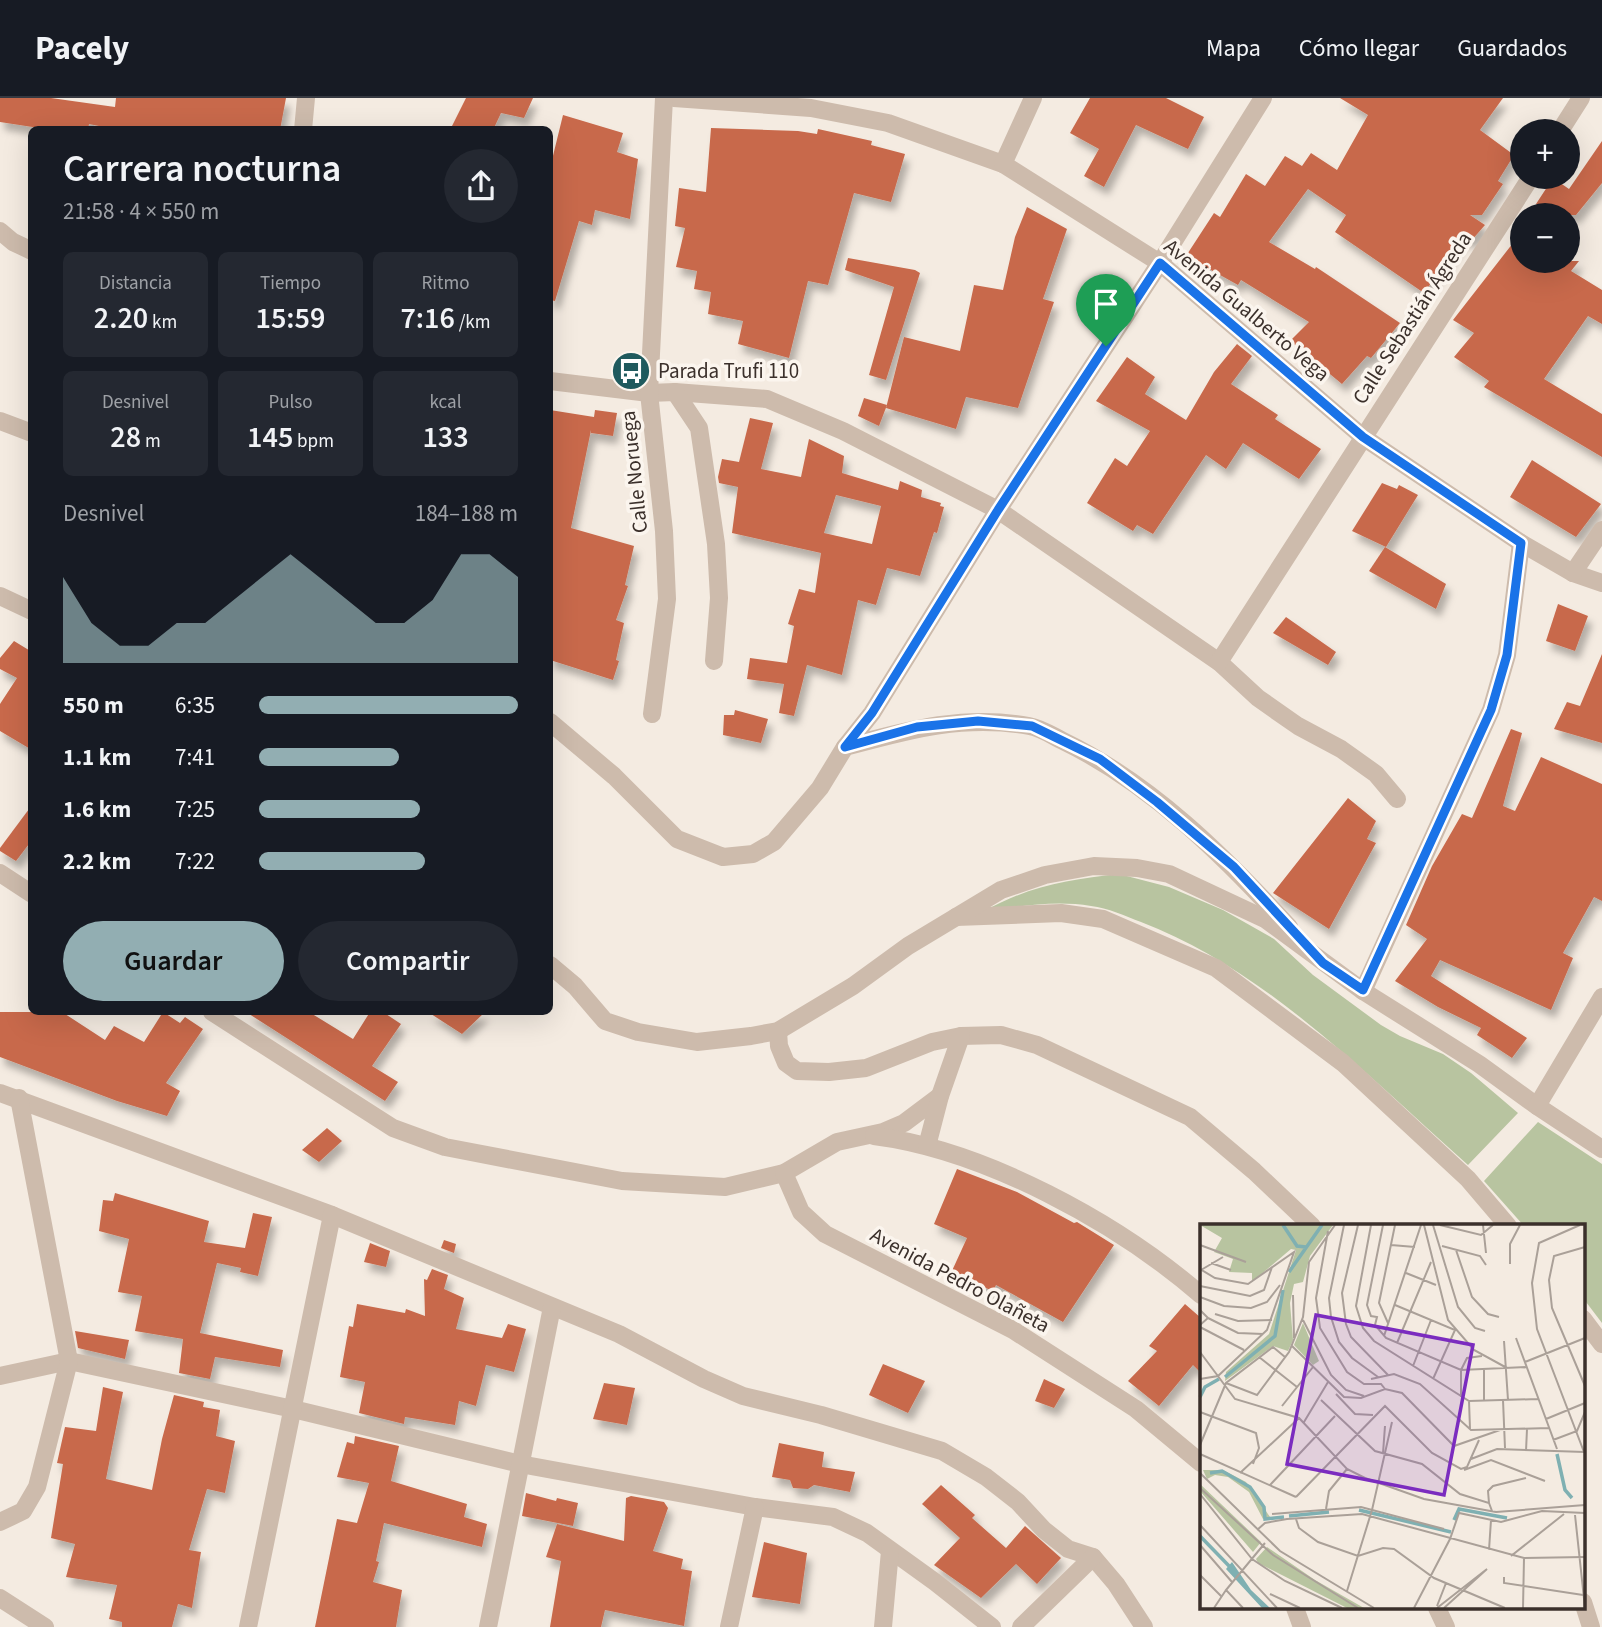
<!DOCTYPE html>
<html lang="es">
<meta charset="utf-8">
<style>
body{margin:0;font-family:"Source Sans 3",sans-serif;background:#242831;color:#f1f3f6;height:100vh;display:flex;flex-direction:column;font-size:26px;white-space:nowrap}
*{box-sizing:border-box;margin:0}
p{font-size:23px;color:#9ea1a6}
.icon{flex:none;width:38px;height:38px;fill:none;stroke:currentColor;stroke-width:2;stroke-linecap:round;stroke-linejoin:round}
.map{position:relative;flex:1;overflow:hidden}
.side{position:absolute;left:28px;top:28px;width:525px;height:889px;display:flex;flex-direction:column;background:#171b24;border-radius:10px;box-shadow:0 7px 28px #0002}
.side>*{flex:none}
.tools{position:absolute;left:1510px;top:21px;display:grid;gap:14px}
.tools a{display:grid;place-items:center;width:70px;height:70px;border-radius:50%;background:#171b24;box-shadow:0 7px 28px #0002;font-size:35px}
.pin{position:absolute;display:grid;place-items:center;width:60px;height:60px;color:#fff;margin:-72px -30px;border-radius:50% 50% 50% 0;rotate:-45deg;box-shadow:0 0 7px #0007}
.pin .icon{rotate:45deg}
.round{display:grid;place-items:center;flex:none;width:74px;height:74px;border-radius:37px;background:#242831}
.overview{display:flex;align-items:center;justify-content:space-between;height:119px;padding:0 35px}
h1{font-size:38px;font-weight:600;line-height:52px}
.figures{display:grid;grid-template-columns:repeat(3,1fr);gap:10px;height:119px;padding:7px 35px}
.figures div{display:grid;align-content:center;border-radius:10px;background:#242831;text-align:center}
.figures b{font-size:30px;font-weight:600}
.figures small{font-size:19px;font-weight:400}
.figures p{font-size:19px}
.chart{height:196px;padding:14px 35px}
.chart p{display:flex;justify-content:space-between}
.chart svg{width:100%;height:126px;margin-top:7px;fill:#92aeb2;opacity:.7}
.button{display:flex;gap:14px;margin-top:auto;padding:14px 35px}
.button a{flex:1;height:80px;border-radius:42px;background:#92aeb2;color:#111;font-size:28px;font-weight:600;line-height:80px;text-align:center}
.button a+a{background:#242831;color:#f1f3f6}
ul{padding:0 35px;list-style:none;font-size:23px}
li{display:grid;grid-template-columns:112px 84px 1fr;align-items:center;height:52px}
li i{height:18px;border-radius:9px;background:#92aeb2}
header{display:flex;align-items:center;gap:42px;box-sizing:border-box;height:98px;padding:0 35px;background:#171b24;border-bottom:2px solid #363941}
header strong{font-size:33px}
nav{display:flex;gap:38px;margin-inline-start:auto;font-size:24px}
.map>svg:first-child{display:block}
.green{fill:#b8c4a0}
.building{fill:#c8694b;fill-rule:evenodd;filter:url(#shadow)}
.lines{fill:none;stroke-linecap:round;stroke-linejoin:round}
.street{stroke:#cdbbac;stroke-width:18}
.route-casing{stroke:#fff;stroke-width:14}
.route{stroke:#1a73e8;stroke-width:9}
.labels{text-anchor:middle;stroke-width:7;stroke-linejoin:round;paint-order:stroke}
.street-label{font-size:21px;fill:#3b302b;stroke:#fbf5ee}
.poi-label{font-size:21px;fill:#3b302b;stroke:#fbf5ee;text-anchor:start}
.inset-river{fill:none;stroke:#7fb0b2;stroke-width:3.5}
.inset-road{fill:none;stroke:#aaa098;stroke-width:2}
.view{fill:#7b2cbf;fill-opacity:0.15;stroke:#7b2cbf;stroke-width:3.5}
.inset-edge{fill:none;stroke:#3b302b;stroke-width:3.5}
</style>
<header>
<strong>Pacely</strong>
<nav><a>Mapa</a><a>Cómo llegar</a><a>Guardados</a></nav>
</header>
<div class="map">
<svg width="1602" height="1529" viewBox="0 0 1602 1529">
<defs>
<filter id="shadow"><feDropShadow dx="4.5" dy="8" stdDeviation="3.5" flood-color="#0004"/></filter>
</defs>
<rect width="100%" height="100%" fill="#f4ebe1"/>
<g class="green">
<path d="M1119 776 1169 789 1223 812 1274 841 1313 877 1381 927 1400 938 1443 956 1471 975 1518 1015 1468 1067C1370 980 1265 871 1141 824 1125 818 1108 810 1091 808 1056 802 1020 808 985 813 1028 788 1071 781 1119 776Z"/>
<path d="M1538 1024 1602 1066V1225L1583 1200V1128H1524L1484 1083Z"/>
</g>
<g class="building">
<path d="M0 0H51L115 9 116 0H286L280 32H119L89 26 88 32H52L0 24Z"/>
<path d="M466 0H533L524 20 501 15 493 32H450Z"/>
<path d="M1090 0H1166L1204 19 1188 51 1136 27 1104 89 1084 78 1099 51 1070 35Z"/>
<path d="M1340 0H1503L1480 32 1514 57 1498 83 1503 86 1482 117H1470L1485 127 1471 143 1464 139 1424 195 1335 134 1346 117 1308 91 1269 144 1315 171 1316 169 1400 225 1371 260 1367 258 1342 286 1290 243 1309 224 1241 182 1238 187 1186 158 1214 115 1220 119 1246 76 1265 88 1285 58 1302 68 1311 55 1337 72 1368 17Z"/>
<path d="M563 17 623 35 617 54 638 61 630 121 595 112 592 127 579 123 555 203 550 202V70Z"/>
<path d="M711 30 798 33 817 36 818 31 872 43 871 47 905 56 891 104 854 95 828 187 808 183 789 260 738 246 743 223 708 216 711 194 694 191 697 173 676 169 685 130 675 128 679 90 706 94Z"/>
<path d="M1602 43V85L1576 117H1550L1536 106 1553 80 1569 91Z"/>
<path d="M1027 109 1067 131 1043 201 1054 204 1018 310 966 299 956 331 886 310 904 239 960 253 974 187 1003 192 1015 139Z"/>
<path d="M1513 145 1522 150V163H1579L1571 173 1602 192V226L1588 218 1544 281 1602 316V359L1484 289 1489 283 1454 259 1474 235 1453 222Z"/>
<path d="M848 160 915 172 920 175 886 282 869 277 894 189 845 172Z"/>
<path d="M1237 246 1252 258 1231 286 1278 317 1275 321 1321 351 1299 381 1243 345 1226 371 1206 357 1153 436 1137 427 1133 433 1087 405 1115 360 1127 368 1150 333 1096 303 1127 259 1155 279 1145 296 1186 322 1214 274Z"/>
<path d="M864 300 887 307 879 328 858 318Z"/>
<path d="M550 312 594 319 595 312 617 315 613 338 591 335V332L571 430 634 448 625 487 628 488 616 522 624 525 616 562 619 563 613 582 550 562V524L553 505 550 504Z"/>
<path d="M750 320 773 325 761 371 801 379 809 341 844 358 842 375 898 392 900 383 922 392 921 399 941 405 940 408 944 409 937 435 934 434 920 478 887 470 876 507 858 502 842 577 807 567 794 618 779 615 784 586 747 581 750 560 787 565 794 528 788 526 799 491 815 495 821 455 732 435 738 389 719 385 718 379 722 361 739 364ZM836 397 881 408 872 446 824 435Z"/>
<path d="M1532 362 1601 406 1576 439 1510 399Z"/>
<path d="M1382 385 1397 391 1399 387 1418 397 1386 449 1352 433Z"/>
<path d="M1385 449 1446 486 1436 511 1369 473Z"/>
<path d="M1558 506 1588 518 1575 553 1546 543Z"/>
<path d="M1286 519 1336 554 1328 567 1273 535Z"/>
<path d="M14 543 32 554V652L0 633V606L17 580 0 571V560Z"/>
<path d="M1602 556V645L1554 631 1567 604 1580 608Z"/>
<path d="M735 612 768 621 761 645 723 637 724 617H734Z"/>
<path d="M1511 631 1522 635 1503 708 1515 713 1541 659 1602 686V803L1594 799 1563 855 1573 860 1551 912 1440 862 1431 878 1527 940 1512 960 1477 937 1481 930 1438 909 1395 883 1427 841 1406 827 1432 768 1462 716 1472 720Z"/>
<path d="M1348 700 1376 723 1367 741 1376 745 1329 831 1273 795Z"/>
<path d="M32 707V742L16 763 0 753V750Z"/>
<path d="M0 914H62L105 942 114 928 144 944 163 914 180 925 185 919 203 931 166 985 180 993 167 1018 117 1003 0 959Z"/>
<path d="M246 914H309L353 941 370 914H383L401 926 372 968 398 984 385 1003Z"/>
<path d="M428 914H485L462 936Z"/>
<path d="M327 1030 342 1043 319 1064 302 1052Z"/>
<path d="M957 1071 1017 1094 1074 1125 1077 1124 1114 1147 1063 1224 996 1187 993 1193 951 1175 967 1140 934 1126Z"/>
<path d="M115 1095 209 1123 204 1144 245 1150 253 1115 272 1119 258 1178 240 1174 241 1170 217 1165 200 1235 283 1252 280 1269 215 1259 210 1281 179 1275 183 1241 135 1233 142 1198 118 1194 129 1141 99 1133 103 1102 113 1103Z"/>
<path d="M444 1142 456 1146 454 1155 441 1150Z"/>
<path d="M370 1145 390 1153 386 1169 364 1164Z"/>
<path d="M432 1171 448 1177 444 1191 464 1200 456 1231 502 1240 508 1226 526 1231 514 1274 486 1267 476 1308 459 1303 455 1327 405 1319 404 1326 359 1315 365 1284 340 1279 349 1228 353 1229 357 1206 405 1215 406 1211 425 1218 424 1181 427 1182Z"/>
<path d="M1185 1206 1201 1220V1275L1193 1267 1159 1308 1128 1283 1157 1253 1149 1248Z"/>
<path d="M75 1233 129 1242 125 1261 78 1250Z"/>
<path d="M883 1266 925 1283 908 1315 869 1297Z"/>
<path d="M1044 1281 1065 1291 1054 1310 1035 1303Z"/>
<path d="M604 1285 635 1290 627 1327 593 1321Z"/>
<path d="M103 1289 123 1294 106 1381 152 1392 162 1341 174 1297 204 1304 203 1309 220 1312 216 1338 235 1343 225 1395 207 1391 189 1452 201 1454 192 1510 178 1506 172 1529H122V1524L109 1521 117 1487 66 1479 75 1446 51 1440 63 1366 57 1365 65 1329 96 1333Z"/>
<path d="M355 1338 399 1348 391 1383 467 1406 464 1419 487 1426 482 1449 384 1425 376 1463 379 1464 373 1484 402 1492 396 1529H315L337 1421 357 1425 369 1385 337 1379 347 1344 354 1346Z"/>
<path d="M779 1345 824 1354 822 1369 855 1374 850 1394 814 1387 808 1391 793 1390 790 1382 772 1379Z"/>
<path d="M941 1387 975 1417 972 1420 1006 1450 1025 1428 1061 1460 1037 1486 1016 1466 981 1500 934 1467 960 1440 922 1406Z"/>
<path d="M526 1395 556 1403 557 1400 578 1405 573 1428 522 1418Z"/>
<path d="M631 1398 664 1404 668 1410 653 1453 683 1461 681 1471 692 1473 684 1528 605 1512 601 1529H550L561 1463 546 1459 557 1426 624 1443 626 1400Z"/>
<path d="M764 1444 807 1455 800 1506 752 1499Z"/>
</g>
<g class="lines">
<g class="street">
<path d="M674 0 811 10 888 25 1003 66 1160 165 1363 339 1521 445 1573 475 1602 485"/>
<path d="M303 32 306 0"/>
<path d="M1560 33 1581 0"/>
<path d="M1003 66 1033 0"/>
<path d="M0 133 13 144 32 153"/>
<path d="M550 283 649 295 675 294 767 301 843 333 998 412 1219 564 1258 600 1298 628 1341 651 1376 676 1397 701"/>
<path d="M675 294 699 330 716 446 719 500 714 563"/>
<path d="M0 323 32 335"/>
<path d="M1573 475 1602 432"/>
<path d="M0 498 32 513"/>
<path d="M1219 564 1531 79"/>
<path d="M652 616 667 501 664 433 649 295 664 0"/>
<path d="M550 624 614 678 677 741 723 759 753 756 774 744 820 690 845 649 872 615 998 412 1160 165 1263 0"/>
<path d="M845 649C908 632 964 616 1029 628 1041 630 1053 638 1063 643 1152 686 1224 758 1289 829"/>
<path d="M0 775 32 796"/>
<path d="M956 819 1061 815 1103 821 1216 870 1343 965 1468 1081 1508 1128"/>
<path d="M550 867 575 888 605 923 638 934 697 944 751 938 778 933 853 888 908 848 1001 792 1045 777 1094 768 1137 770 1169 776 1265 821 1363 893 1479 966 1537 1008 1602 1051"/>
<path d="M1363 893 1491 612 1507 557 1521 445"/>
<path d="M212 914 393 1030 445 1049 622 1083 725 1089 784 1075 837 1044 883 1034 904 1025 940 998"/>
<path d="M778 933 779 948 786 965 797 973 829 974 866 970 932 944 961 938 1001 937 1037 947 1190 1019 1254 1073 1312 1128"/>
<path d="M0 995 332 1117 619 1236 704 1281 743 1298 821 1317 942 1353 986 1379 1018 1404 1044 1432 1068 1451 1093 1459 1116 1486 1144 1529"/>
<path d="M1537 1008 1602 899"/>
<path d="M874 1038C985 1052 1118 1125 1201 1197"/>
<path d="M927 1048 940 998 961 938"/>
<path d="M784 1075 801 1114 825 1136 1013 1232 1136 1311 1201 1365"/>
<path d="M1583 1221 1602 1246"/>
<path d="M0 1278 69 1263 293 1311 520 1366 755 1409 833 1419 867 1435 935 1484 992 1529"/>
<path d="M0 1424 23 1413 37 1389 69 1263 19 1000"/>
<path d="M0 1500 45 1529"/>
<path d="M1583 1504 1591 1529"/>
<path d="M1295 1510 1302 1529"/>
<path d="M1437 1510 1446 1529"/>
<path d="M248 1529 332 1117"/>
<path d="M488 1529 552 1209"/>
<path d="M729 1529 755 1409"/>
<path d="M883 1529 890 1453"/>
<path d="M1021 1529 1093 1459"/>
</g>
</g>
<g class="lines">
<g class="route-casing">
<path id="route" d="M1160 165 1363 339 1521 445 1507 557 1491 612 1363 892 1323 865 1234 769 1157 704 1100 661 1032 628 978 623 917 629 845 649 872 615 998 412Z"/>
</g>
<use href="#route" class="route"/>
</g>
<defs>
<g id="bus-disc" transform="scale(2.0125)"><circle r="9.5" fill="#1f5a5e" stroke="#fbf5ee"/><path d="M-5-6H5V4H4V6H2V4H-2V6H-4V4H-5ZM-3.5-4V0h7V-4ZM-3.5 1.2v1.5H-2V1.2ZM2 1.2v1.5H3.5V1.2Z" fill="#fff"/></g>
</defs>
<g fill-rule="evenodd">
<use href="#bus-disc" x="631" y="273"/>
</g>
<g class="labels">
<g class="street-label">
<text transform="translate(1247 212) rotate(40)" y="7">Avenida Gualberto Vega</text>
<text transform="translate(1412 220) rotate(-57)" y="7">Calle Sebastián Ágreda</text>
<text transform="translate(634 374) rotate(-96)" y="7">Calle Noruega</text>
<text transform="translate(960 1182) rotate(28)" y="7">Avenida Pedro Olañeta</text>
</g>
<g class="poi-label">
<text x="658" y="280">Parada Trufi 110</text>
</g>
</g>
<g transform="translate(1200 1126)">
<rect width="385" height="385" fill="#f4ebe1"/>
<path d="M133 1 110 32 103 58 94 60 90 79 93 116 88 127 73 122 25 157 26 148 69 110 96 26 91 25 52 58V49L29 48 33 35 14 28 22 14 0 1ZM103 99 119 137 113 141 94 121ZM3 246H23L46 258 70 293 63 295 49 268 28 253 15 251 7 255ZM0 260 61 318 53 328 0 267ZM67 323 115 356 164 384H147L58 339 56 335Z" fill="#b8c4a0"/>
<path d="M32 338 51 366 70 384H62L26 345Z" fill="#7fb0b2"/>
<path class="inset-river" d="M83 1 97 22 106 23M89 48 122 1M25 153 75 112 83 66M0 173 5 163 19 155M357 230 365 266 372 274M10 249 22 247 50 263 64 283 65 295 84 293M159 286 251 308M89 292 129 288M254 296 259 285 307 294M0 312 31 344"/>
<path class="inset-road" d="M144 1 129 74 131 93 139 118 152 134 178 153M158 1 142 69 146 100 151 113 188 151M171 1 156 82 163 104 174 117 269 177 338 175M183 1 167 81 171 92 177 93 175 101 186 114 261 146 327 143M224 1 248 96 274 126 307 144M233 1 258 83 275 104 285 107M240 1 281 11 293 1M283 1 286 29M380 1 339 19 332 59 337 105 384 228M128 7 116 74 120 104 147 148 164 160H181L185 165M0 21 46 38M191 21 215 23M242 22 280 32 286 41M385 23 354 32 349 56 352 84 385 162M256 26 272 73 288 90 299 93M11 39 31 46M310 40V20L320 1M0 45 15 54 48 60 94 28 67 106 18 152 0 155M1 46 23 33M206 49 236 61M0 62 50 72 64 66 72 43M385 66V105M93 71 94 114M0 73 24 82 51 84 67 78 80 61M195 81 255 106 233 155M0 86 8 94 0 101M15 90 38 97 72 96M8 94 38 109 63 110M103 96 131 151 146 166 164 172M188 99 179 79 195 1M0 103 44 126M184 112 221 1M316 114 357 225M304 117 308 176M197 119 231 38M92 122 144 173 161 174 185 165 202 169 254 222 300 206M0 128 35 175 99 194 147 245 165 254 224 275 296 288 385 281M59 133 97 163M325 138 385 114M213 142 231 96M284 146V176M171 155 194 150 220 160 271 206 349 204M26 159 57 171 89 128 103 93 109 38 135 1M136 170 155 190 173 191M261 173V146L267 134 282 132M121 176 175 227 222 240 260 270 289 279 292 287M303 176 305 224M269 177 270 205M82 182 113 143M0 188 56 209 59 224 53 240M346 195 385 179M104 198 128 158M353 216 377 207 385 188M0 221 26 159 73 123 85 133M326 227 327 205M183 229 185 202M0 230 96 273M271 235 297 225 385 228M264 246 291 236 345 257M0 249 80 327 174 384M40 249 99 194M70 261 135 192M0 264 73 331 158 384M0 270 52 335M96 273 185 182 232 229 261 245 267 243 279 216M289 279 288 267 293 262 326 254M126 285 129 267 147 245M72 290 161 283 244 305M375 291 385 384M96 295 99 304 118 318 158 332 183 324 194 325 234 354 305 384M0 301 77 384M57 306 65 299 87 295 162 290 324 334 385 333M0 321 32 358M289 326 291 296M311 332 364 290M52 335 85 357 142 384M0 351 21 372M304 353V359L383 371M147 367 172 286 192 198M70 370 100 384M237 382 246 359M14 384 26 366M43 384 26 366 65 319M214 384 250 315 259 289 301 298 342 287 385 289M237 384 287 345 244 384M323 384 324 334"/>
<path class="view" d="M116 91 273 121 244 271 87 240Z"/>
<rect width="385" height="385" class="inset-edge"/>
</g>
</svg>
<div class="tools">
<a>+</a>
<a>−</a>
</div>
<div class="pin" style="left:1106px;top:248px;background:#1e9e55"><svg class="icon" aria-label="arrive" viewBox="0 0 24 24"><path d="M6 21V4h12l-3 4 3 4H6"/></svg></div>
<section class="side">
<div class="overview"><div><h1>Carrera nocturna</h1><p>21:58 · 4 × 550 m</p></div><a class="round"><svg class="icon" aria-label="share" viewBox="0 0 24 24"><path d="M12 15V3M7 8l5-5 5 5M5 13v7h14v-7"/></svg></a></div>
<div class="figures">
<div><p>Distancia</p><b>2.20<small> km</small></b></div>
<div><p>Tiempo</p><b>15:59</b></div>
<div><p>Ritmo</p><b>7:16<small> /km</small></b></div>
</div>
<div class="figures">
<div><p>Desnivel</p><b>28<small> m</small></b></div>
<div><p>Pulso</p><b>145<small> bpm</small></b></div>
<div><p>kcal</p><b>133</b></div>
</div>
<div class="chart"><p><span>Desnivel</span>184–188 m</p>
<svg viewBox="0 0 160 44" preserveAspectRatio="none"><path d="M0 44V14L10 30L20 38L30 38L40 30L50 30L60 22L70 14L80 6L90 14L100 22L110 30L120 30L130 22L140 6L150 6L160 14V44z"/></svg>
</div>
<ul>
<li><b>550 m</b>6:35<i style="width:100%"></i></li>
<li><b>1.1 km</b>7:41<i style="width:54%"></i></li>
<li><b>1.6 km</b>7:25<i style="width:62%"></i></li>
<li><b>2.2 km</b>7:22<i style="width:64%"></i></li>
</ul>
<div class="button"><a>Guardar</a><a>Compartir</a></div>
</section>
</div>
